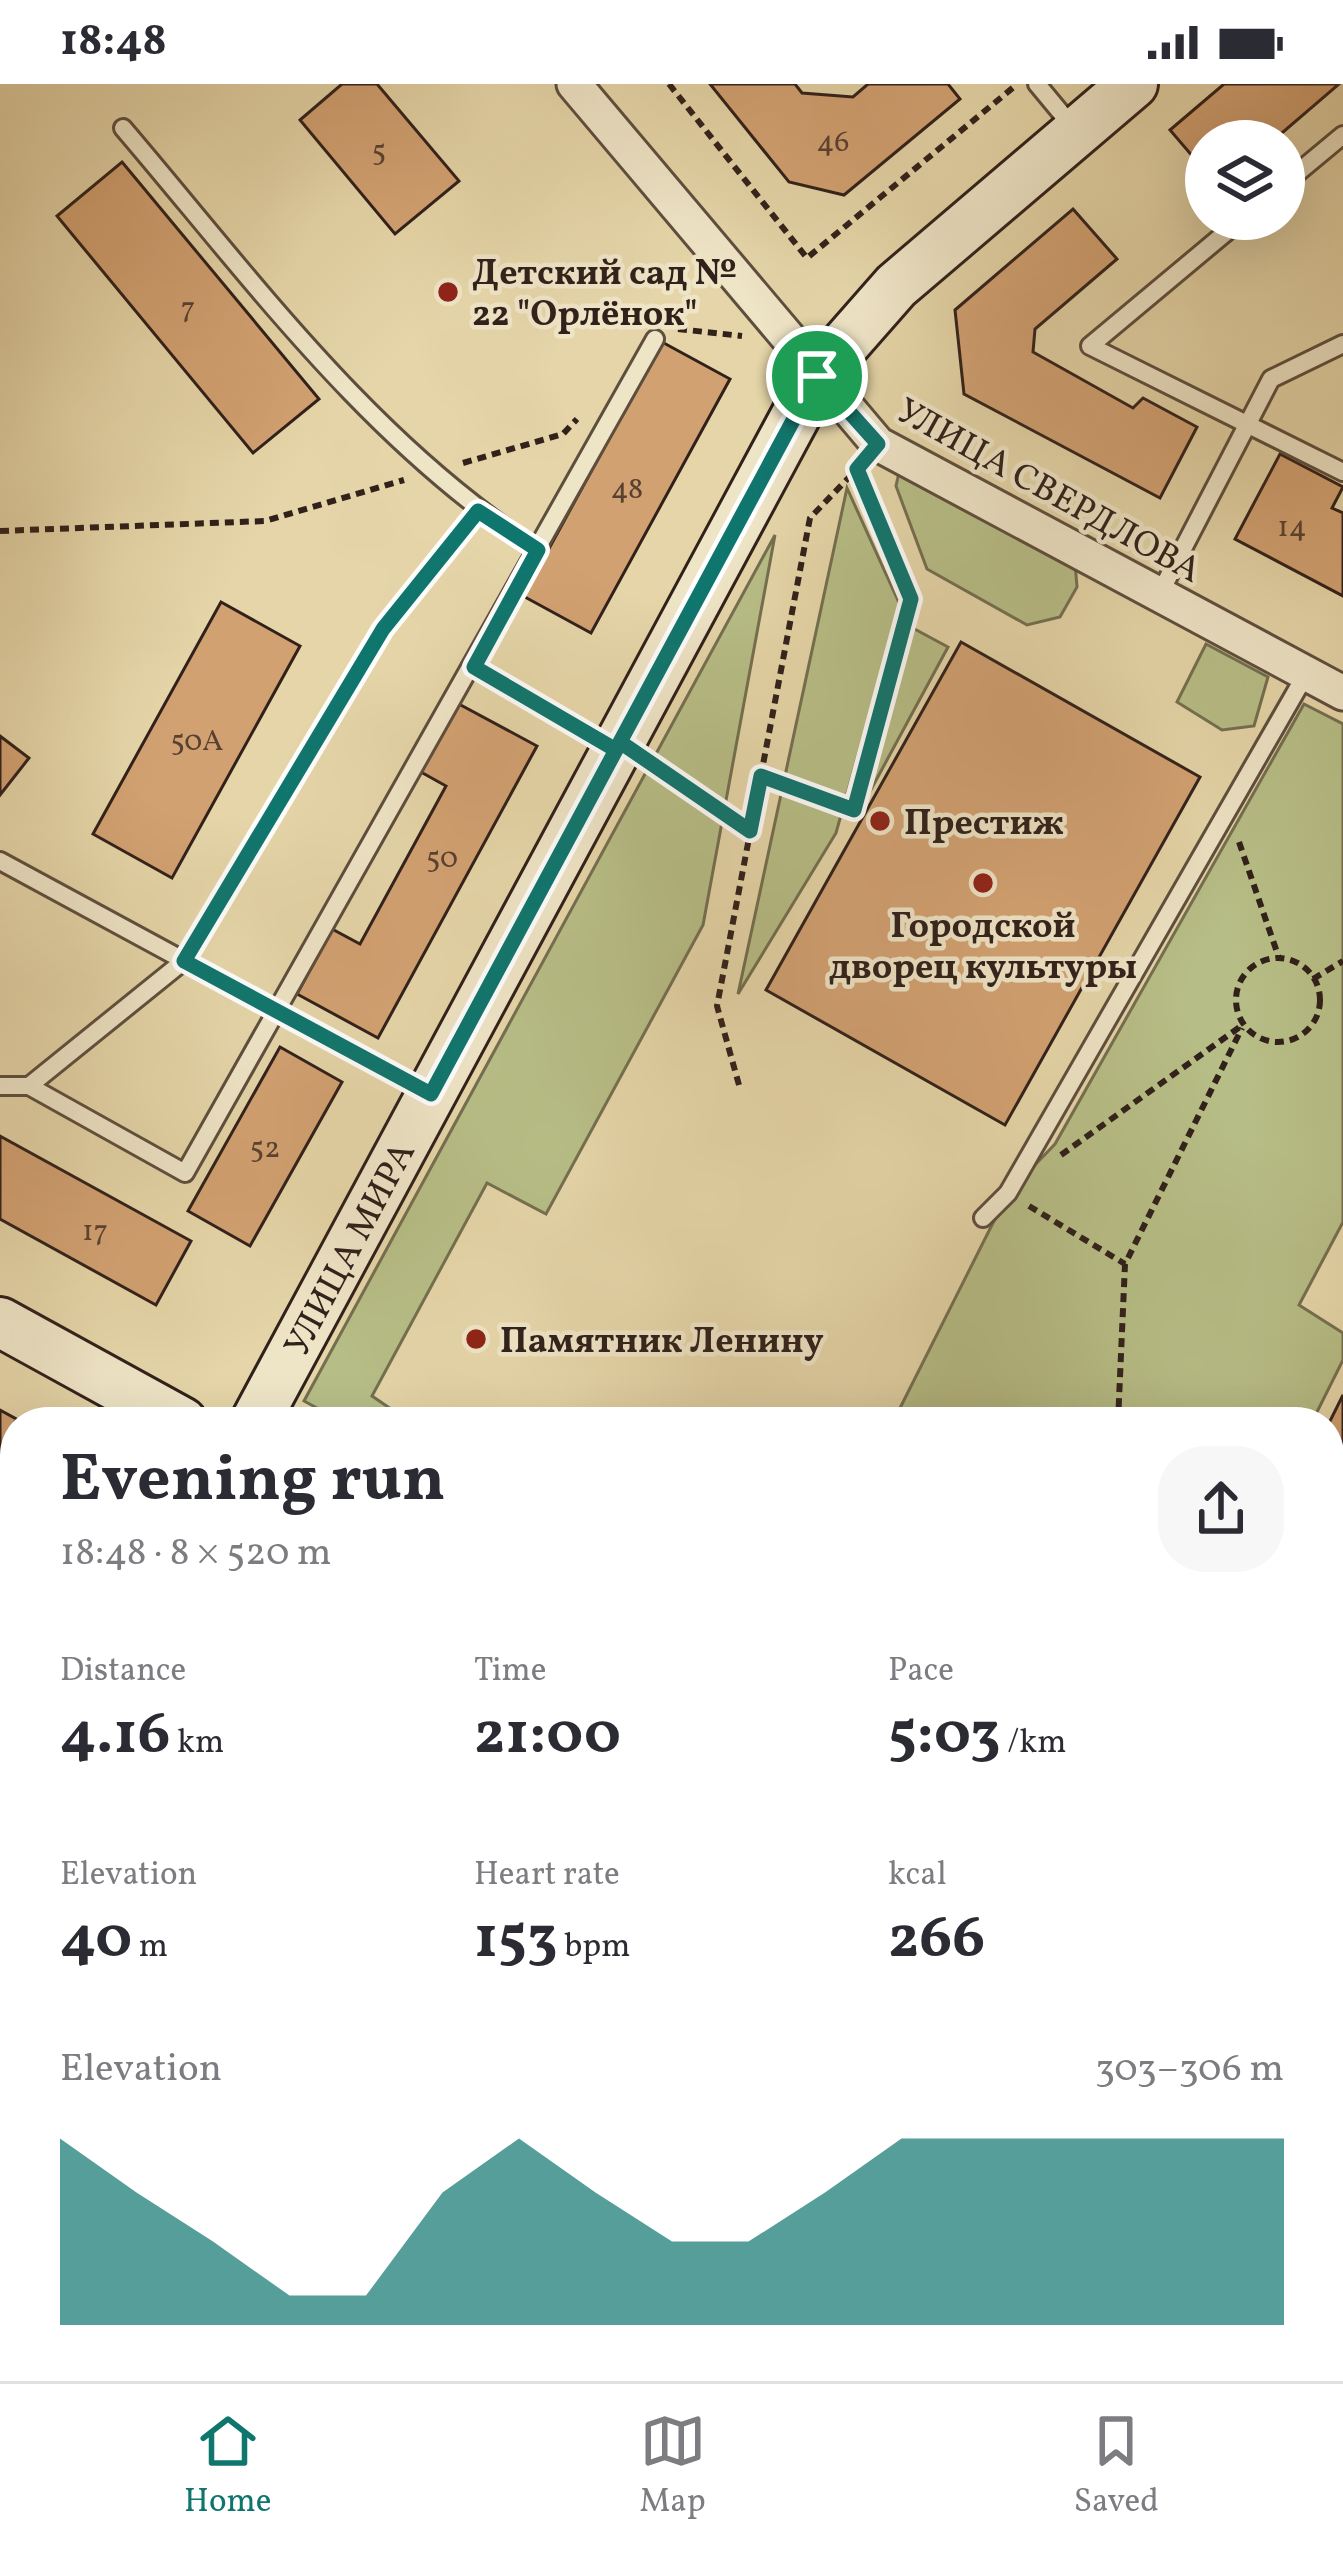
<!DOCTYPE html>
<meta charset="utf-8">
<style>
body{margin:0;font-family:Vollkorn,serif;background:#f7f7f7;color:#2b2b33;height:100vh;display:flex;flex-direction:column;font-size:45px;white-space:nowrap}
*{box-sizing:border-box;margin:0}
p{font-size:39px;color:#7c7c81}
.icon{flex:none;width:66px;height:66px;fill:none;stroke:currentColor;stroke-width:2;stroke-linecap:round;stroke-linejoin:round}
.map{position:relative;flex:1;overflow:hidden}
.side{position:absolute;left:0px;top:1323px;width:1344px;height:975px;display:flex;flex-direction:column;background:#fff;border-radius:48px 48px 0 0;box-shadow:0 12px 48px #0002}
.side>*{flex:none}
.controls{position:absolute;left:1185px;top:36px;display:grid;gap:24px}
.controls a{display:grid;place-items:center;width:120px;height:120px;border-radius:50%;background:#fff;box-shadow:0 12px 48px #0002;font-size:60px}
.pin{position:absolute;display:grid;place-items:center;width:102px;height:102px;color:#fff;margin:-51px;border:6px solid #fff;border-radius:50%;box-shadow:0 3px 12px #0007}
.round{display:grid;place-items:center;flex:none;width:126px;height:126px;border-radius:48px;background:#f7f7f7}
.summary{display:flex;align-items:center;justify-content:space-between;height:204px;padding:0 60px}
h1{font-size:66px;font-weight:700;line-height:90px}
.stats{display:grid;grid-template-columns:repeat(3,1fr);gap:18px;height:204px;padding:12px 60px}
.stats div{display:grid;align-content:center}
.stats b{font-size:60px;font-weight:700}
.stats small{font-size:33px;font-weight:400}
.stats p{font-size:33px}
.chart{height:336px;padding:24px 60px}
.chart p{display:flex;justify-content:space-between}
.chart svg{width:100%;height:216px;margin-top:12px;fill:#0f766e;opacity:.7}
.status{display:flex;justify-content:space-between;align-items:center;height:84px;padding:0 60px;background:#fff;direction:ltr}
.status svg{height:33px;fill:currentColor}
.tab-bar{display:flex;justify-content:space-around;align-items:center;height:168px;border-top:3px solid #e1e1e2;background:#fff;font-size:33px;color:#7c7c81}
.tab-bar a{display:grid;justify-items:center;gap:6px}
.tab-bar .current{color:#0f766e}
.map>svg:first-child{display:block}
.green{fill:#b7bd86;stroke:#746f50;stroke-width:3}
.building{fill:#d2a172;stroke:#31211b;stroke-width:3}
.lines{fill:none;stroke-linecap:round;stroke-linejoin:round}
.lane-casing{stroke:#5e4e3e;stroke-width:22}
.street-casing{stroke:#5e4e3e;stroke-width:39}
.secondary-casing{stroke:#31211b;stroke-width:54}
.path{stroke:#31211b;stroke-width:6;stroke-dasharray:9 6;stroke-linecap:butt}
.lane{stroke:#eee4c6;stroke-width:16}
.street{stroke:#eee4c6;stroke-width:33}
.secondary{stroke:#eee4c6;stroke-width:48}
.route-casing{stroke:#fff;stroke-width:24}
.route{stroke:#0f766e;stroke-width:15}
.poi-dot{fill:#8f2418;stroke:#eee4c6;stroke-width:4.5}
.labels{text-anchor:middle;stroke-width:9;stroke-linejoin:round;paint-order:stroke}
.number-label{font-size:30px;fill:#594131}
.poi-label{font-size:36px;font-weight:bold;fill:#31211b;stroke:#eee4c6;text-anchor:start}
.street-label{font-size:36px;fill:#31211b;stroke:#eee4c6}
</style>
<div class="status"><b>18:48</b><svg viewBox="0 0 49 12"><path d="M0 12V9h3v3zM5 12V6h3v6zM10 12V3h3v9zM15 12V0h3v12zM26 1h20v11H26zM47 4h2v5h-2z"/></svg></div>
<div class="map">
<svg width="1343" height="2297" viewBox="0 0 1343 2297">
<rect width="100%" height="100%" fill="#e5d5a8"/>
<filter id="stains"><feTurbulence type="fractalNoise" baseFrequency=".00167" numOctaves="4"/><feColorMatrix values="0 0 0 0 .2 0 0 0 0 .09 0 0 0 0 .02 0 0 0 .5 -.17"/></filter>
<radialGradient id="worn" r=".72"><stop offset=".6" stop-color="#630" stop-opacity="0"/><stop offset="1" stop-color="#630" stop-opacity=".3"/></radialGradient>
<g class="green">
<path d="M900 384 1075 479 1077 503 1060 533 1027 541 927 485 896 402Z"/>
<path d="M847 404 900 521 836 749 738 910Z"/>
<path d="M775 451 703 841 546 1130 487 1099 372 1312 410 1338H343L304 1317Z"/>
<path d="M909 542 948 563 867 713Z"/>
<path d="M1206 560 1268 593 1254 642 1222 646 1177 618Z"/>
<path d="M1304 620 1343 640V1138L1299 1221 1343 1249V1276L1312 1338H893L1008 1109 1055 1060Z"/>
</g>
<g class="building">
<path d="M342 0H377L459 97 395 150 300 36Z"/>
<path d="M710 0H795L802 9 853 13 868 0H948L960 15 844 111 789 98Z"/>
<path d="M1224 0H1339L1276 54 1278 57H1206V88L1170 46Z"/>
<path d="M122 78 319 315 253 369 57 132Z"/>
<path d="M1073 125 1117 175 1035 245 1033 268 1133 324 1143 314 1197 343 1160 414 964 310 955 226Z"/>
<path d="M662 258 730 295 591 549 523 512Z"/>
<path d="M1280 370 1343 403 1332 424 1343 429V512L1235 455Z"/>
<path d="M221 518 300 562 172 794 93 750Z"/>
<path d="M961 558 1200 693 1005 1041 766 906Z"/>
<path d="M457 619 537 662 378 954 297 910 332 845 360 860 446 702 419 687Z"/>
<path d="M0 652 29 674 0 711Z"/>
<path d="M280 963 342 998 250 1162 188 1127Z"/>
<path d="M0 1052 191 1157 156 1221 0 1135Z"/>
<path d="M1343 1311V1455L1329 1482V1339Z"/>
<path d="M0 1326 22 1338H15V1406L0 1433Z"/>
<path d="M15 1772V1939L13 1941 0 1934V1799Z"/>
<path d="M1329 1773 1343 1780V1866L1329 1858Z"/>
<path d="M1329 2035 1343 2043V2164L1329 2190Z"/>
<path d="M15 2180V2283H41L34 2297H0V2207Z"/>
<path d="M290 2283H373L365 2297H282Z"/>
<path d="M613 2283H672L664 2297H638Z"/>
<path d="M1191 2283H1278L1271 2297H1216Z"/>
</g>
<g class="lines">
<g class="lane-casing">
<g id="lane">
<path d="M1037 0 1076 47"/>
<path d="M123 44C251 194 370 358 538 466"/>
<path d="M1284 100 1343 51"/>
<path d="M1242 135 1090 262 1343 388"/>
<path d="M1159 511 1271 295 1343 260"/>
<path d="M474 583 615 665"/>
<path d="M0 777 425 1007"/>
<path d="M0 1002H29L185 1089 655 255"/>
<path d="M29 1002 185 876 383 545 478 427"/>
<path d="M983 1134 1008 1109 1306 590"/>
<path d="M0 2177 15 2150"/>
<path d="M1065 2283 1090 2297"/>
<path d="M407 2297 415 2283"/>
<path d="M554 2297 561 2283"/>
</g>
</g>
<g class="street-casing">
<g id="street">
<path d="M574 0 878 360 1343 609"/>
<path d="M1329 2273 1343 2249"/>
</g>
</g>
<g class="secondary-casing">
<g id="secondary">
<path d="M0 1238 182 1338"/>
<path d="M255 1338 817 292 896 202 1133 0"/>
<path d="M1329 1947 1343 1954"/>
<path d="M166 2297 174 2283"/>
</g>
</g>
<g class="path">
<path d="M669 0 807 174 1015 2"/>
<path d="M678 245 742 252"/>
<path d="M463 379 563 350 577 335"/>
<path d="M0 447 265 437 404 396"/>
<path d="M654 682 750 747"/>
<path d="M761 692 854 726 912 515 859 391"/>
<path d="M1239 758 1279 874"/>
<circle cx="1278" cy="916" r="42"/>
<path d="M1313 895 1343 877"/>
<path d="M739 1001 717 922 810 434 856 386"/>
<path d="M1061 1071 1244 940"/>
<path d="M1029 1122 1125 1180"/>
<path d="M1118 1338 1125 1180 1242 944"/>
</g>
<use href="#lane" class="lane"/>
<use href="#street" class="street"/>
<use href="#secondary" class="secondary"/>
</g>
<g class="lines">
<g class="route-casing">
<path id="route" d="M817 292 620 658 616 666 474 583 538 466 478 427 383 545 184 877 431 1010 616 666 620 658 750 747 761 692 854 726 911 515 857 385 878 360 817 292"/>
</g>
<use href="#route" class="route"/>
</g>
<g class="poi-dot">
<circle cx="448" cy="208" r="12"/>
<circle cx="880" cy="737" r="12"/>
<circle cx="983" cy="799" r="12"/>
<circle cx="476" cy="1255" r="12"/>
</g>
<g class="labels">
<g class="number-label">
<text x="833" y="67">46</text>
<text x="379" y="76">5</text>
<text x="188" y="233">7</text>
<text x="627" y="414">48</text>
<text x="1292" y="452">14</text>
<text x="197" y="666">50А</text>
<text x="442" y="783">50</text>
<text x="265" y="1073">52</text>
<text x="95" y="1156">17</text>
</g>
<g class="poi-label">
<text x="472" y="200">Детский сад №<tspan x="472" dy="41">22 "Орлёнок"</tspan></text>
<text x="904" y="750">Престиж</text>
<text x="983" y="853" text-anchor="middle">Городской<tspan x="983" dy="41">дворец культуры</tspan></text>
<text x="500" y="1268">Памятник Ленину</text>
</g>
<g class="street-label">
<text transform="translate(1050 405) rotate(29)" y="13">УЛИЦА СВЕРДЛОВА</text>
<text transform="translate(348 1164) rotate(-62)" y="13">УЛИЦА МИРА</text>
</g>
</g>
<rect width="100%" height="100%" filter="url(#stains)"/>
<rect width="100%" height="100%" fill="url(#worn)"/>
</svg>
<div class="controls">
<a><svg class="icon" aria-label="layers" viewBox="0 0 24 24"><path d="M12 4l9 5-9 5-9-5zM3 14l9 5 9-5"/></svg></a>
</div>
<div class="pin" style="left:817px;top:292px;background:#1e9e55"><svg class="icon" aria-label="arrive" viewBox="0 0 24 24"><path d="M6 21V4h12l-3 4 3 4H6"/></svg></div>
<section class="side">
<div class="summary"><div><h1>Evening run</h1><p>18:48 · 8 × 520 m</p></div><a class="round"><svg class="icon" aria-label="share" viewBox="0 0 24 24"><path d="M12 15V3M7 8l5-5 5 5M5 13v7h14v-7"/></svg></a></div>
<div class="stats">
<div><p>Distance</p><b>4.16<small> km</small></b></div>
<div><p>Time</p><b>21:00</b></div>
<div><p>Pace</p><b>5:03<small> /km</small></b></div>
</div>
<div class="stats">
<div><p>Elevation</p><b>40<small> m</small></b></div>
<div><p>Heart rate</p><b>153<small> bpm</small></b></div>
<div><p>kcal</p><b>266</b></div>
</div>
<div class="chart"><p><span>Elevation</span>303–306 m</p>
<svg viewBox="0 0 160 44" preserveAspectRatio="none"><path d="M0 44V6L10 17L20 27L30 38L40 38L50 17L60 6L70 17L80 27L90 27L100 17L110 6L120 6L130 6L140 6L150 6L160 6V44z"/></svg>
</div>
</section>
</div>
<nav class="tab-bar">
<a class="current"><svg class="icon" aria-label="home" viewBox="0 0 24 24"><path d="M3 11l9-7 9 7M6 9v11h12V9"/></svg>Home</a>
<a><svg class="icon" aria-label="map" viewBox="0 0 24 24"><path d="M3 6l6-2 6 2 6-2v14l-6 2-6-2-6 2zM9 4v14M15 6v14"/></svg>Map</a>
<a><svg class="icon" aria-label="saved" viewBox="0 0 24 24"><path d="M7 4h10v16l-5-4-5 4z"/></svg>Saved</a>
</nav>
